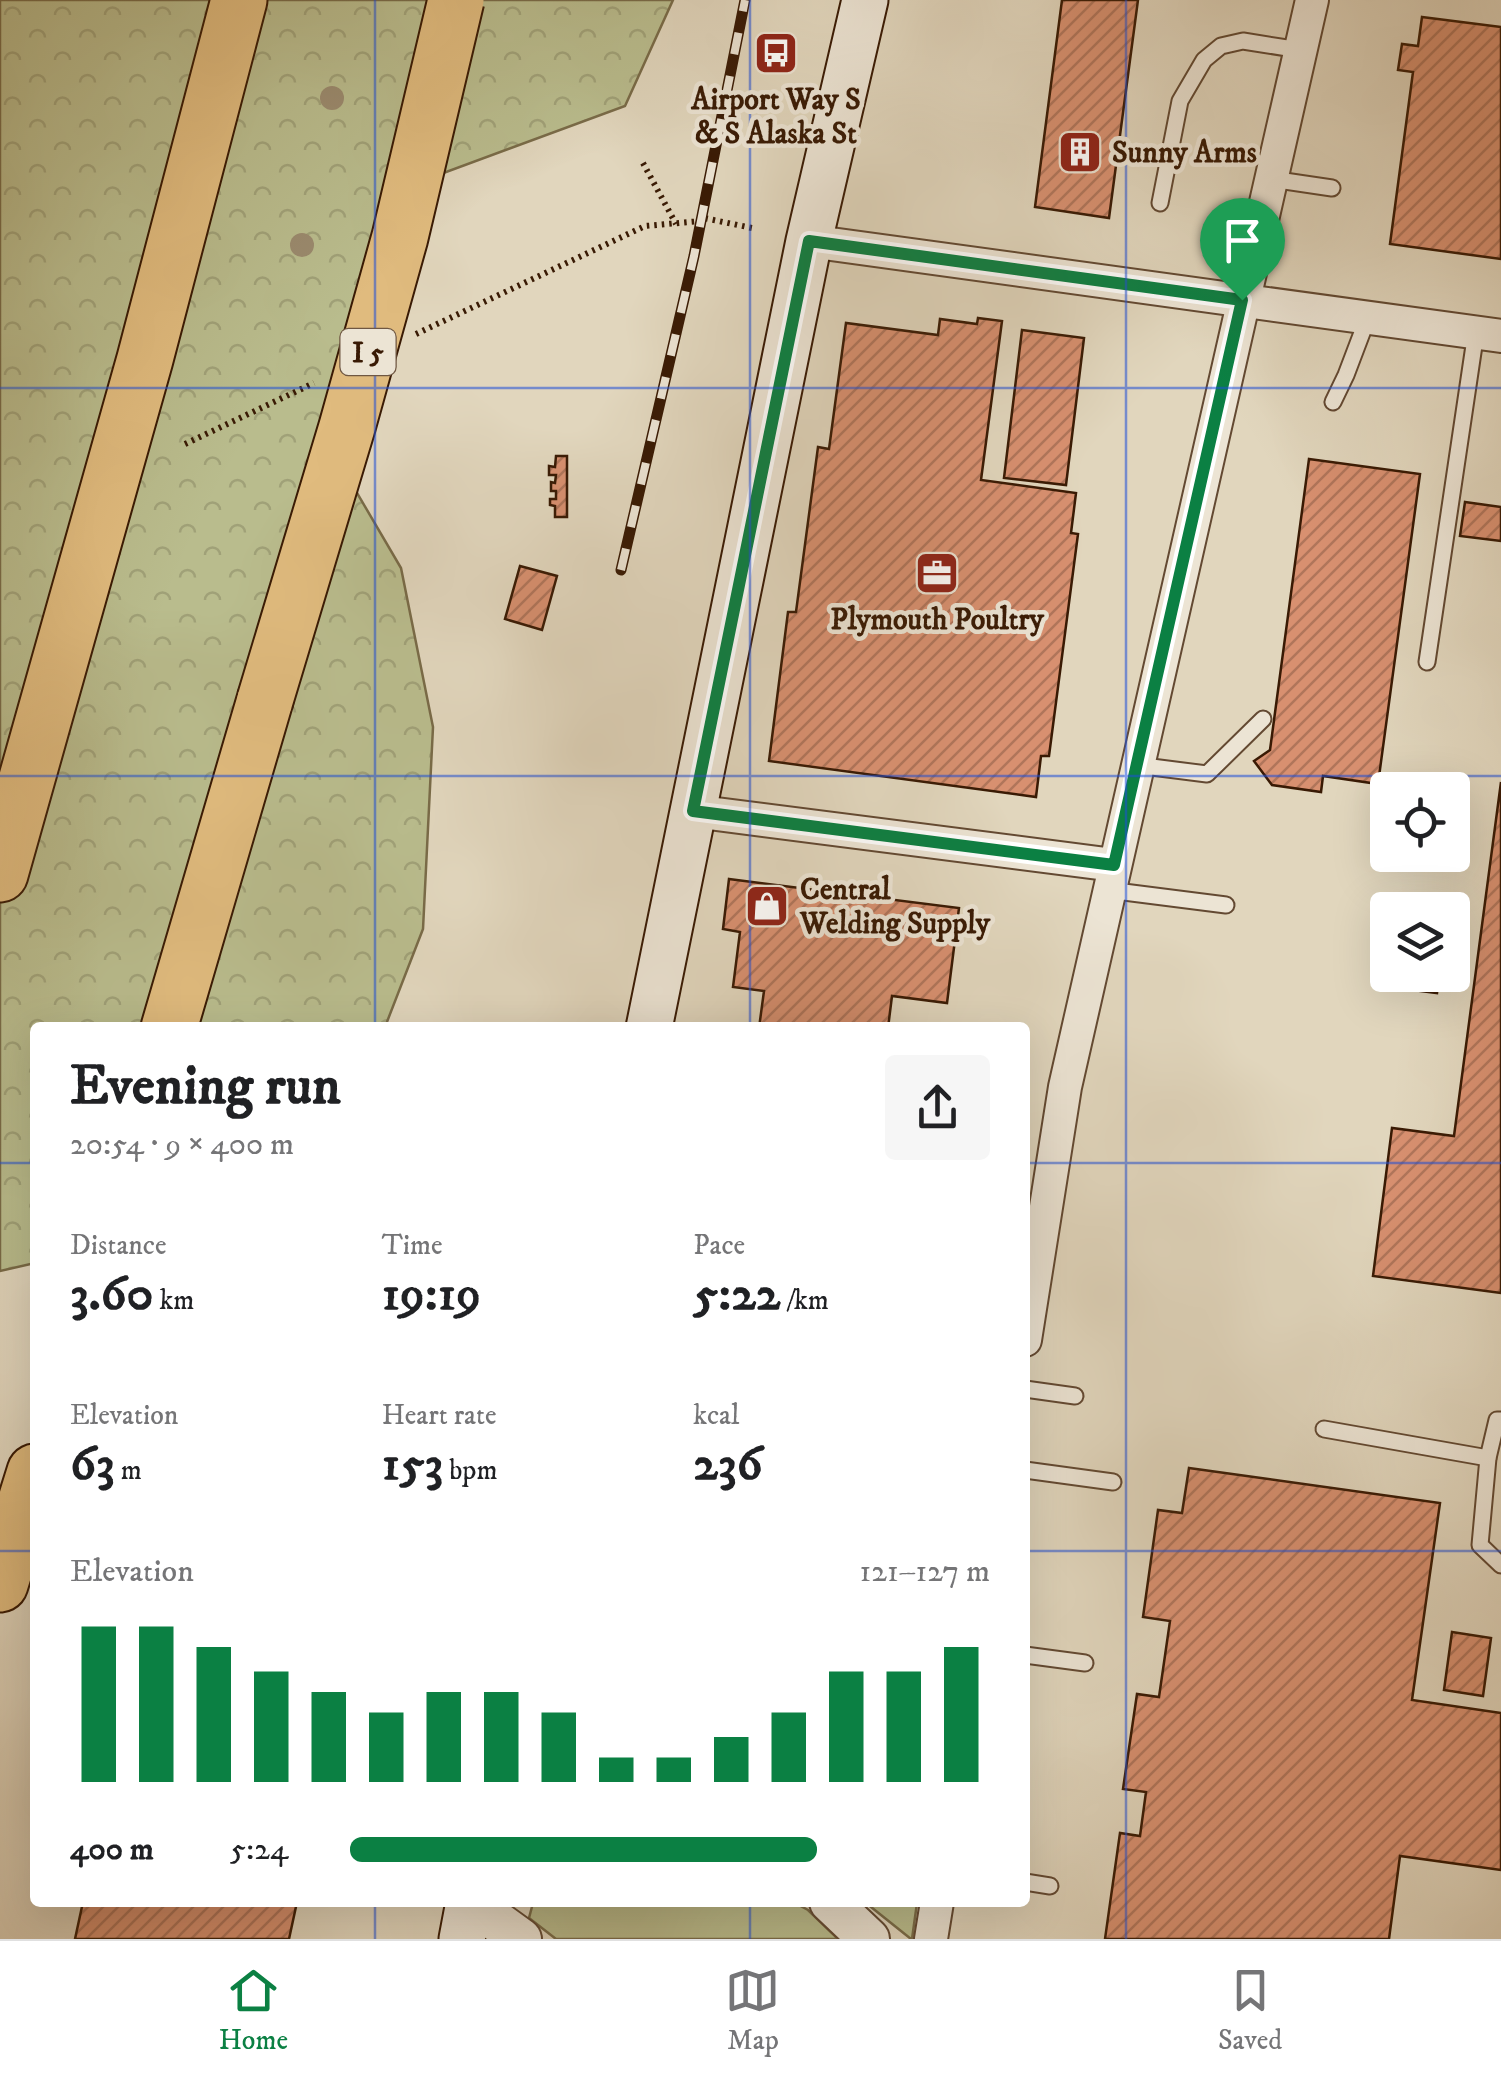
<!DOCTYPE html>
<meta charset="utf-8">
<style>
body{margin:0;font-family:"IM FELL DW Pica",serif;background:#f6f6f6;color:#202124;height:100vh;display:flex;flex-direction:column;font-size:38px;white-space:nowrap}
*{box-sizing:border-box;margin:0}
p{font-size:32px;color:#757577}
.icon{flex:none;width:55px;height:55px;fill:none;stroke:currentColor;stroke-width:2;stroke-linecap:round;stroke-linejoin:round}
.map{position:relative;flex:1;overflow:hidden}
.sheet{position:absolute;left:30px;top:1022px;width:1000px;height:885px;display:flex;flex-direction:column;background:#fff;border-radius:10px;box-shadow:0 10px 40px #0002}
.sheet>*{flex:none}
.controls{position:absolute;left:1370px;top:772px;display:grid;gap:20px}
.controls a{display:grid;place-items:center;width:100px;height:100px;border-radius:10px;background:#fff;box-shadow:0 10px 40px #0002;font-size:50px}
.pin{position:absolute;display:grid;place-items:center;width:85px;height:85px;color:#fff;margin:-102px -42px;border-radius:50% 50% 50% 0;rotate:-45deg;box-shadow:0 0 10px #0007}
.pin .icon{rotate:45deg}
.round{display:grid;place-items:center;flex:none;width:105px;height:105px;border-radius:10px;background:#f6f6f6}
.summary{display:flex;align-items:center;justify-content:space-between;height:170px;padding:0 40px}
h1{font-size:55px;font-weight:800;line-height:75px}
.stats{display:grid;grid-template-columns:repeat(3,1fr);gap:15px;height:170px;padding:10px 40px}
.stats div{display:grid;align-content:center}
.stats b{font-size:50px;font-weight:800}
.stats small{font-size:28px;font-weight:400}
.stats p{font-size:28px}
.chart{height:280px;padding:20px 40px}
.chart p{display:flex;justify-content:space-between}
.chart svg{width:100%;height:180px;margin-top:10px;stroke:#0b8043;stroke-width:6}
ul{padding:0 40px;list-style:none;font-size:32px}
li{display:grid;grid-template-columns:160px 120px 1fr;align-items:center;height:75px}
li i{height:25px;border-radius:12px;background:#0b8043}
.tab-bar{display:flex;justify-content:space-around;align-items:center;height:140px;border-top:2px solid #e0e0e0;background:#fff;font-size:28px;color:#757577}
.tab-bar a{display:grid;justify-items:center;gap:5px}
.tab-bar .selected{color:#0b8043}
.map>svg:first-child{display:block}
.green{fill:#b9bc8d;stroke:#796b48;stroke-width:2.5}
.forest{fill:url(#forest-crowns);stroke:#796b48;stroke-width:2.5}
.building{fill:url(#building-hatch);stroke:#391a04;stroke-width:2.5}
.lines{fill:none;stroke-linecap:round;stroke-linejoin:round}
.service-casing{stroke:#634932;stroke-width:19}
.minor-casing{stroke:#634932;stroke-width:36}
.tertiary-casing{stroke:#634932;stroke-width:44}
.secondary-casing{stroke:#391a04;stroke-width:49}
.motorway-casing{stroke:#391a04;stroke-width:59}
.path{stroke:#391a04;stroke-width:6;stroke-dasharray:2.5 5;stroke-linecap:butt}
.service{stroke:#ece4d4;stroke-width:15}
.minor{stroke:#ece4d4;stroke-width:32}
.tertiary{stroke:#ece4d4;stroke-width:40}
.secondary{stroke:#ece4d4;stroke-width:45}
.motorway{stroke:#e0bb7e;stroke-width:55}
.rail-casing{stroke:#391a04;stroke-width:11}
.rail{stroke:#ece4d4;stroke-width:8;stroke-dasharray:22;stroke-linecap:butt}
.motorway-bridge-casing{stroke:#391a04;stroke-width:59;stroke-linecap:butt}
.motorway-bridge{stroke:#e0bb7e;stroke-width:55}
.tree{fill:#9a8a6e}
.route-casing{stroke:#fff;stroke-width:20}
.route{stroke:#0b8043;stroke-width:12}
.grid{fill:none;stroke:#1d4ed8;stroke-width:2.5;stroke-opacity:0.55}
.labels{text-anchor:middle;stroke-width:9;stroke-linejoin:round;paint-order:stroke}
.shield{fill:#ece4d4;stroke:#6f5742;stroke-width:2.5}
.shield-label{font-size:28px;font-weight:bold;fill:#391a04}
.poi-label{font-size:30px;font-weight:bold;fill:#391a04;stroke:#ece4d4}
</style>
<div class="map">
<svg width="1501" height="1939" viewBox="0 0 1501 1939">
<defs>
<pattern id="forest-crowns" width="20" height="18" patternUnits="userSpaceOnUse" patternTransform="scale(2.5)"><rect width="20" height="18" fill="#b9bc8d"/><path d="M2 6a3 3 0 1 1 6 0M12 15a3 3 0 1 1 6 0" fill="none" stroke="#a0a178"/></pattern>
<pattern id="building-hatch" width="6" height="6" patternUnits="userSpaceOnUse" patternTransform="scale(2.5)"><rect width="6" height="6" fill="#d89070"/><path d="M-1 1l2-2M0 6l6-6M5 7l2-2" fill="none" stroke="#b0755a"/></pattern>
</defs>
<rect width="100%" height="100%" fill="#e1d6bd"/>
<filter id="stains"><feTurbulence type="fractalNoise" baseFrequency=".002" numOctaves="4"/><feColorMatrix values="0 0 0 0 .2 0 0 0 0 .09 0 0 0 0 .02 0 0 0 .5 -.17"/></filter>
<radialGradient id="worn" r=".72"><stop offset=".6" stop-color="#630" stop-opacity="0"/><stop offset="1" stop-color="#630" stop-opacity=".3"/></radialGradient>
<g class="green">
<path d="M533 1903H795L808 1910 838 1939H556L529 1918Z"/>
<path d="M866 1903H917L912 1939H911Z"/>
</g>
<path class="forest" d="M0 0H673L625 106 392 192 326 440 401 568 433 727 423 929 385 1027 35 1028V1263L0 1271Z"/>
<g class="building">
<path d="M1062 0H1138L1109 218 1035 207Z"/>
<path d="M1422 17 1501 27V259L1390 244 1413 72 1398 70 1402 44 1418 46Z"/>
<path d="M978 318 1002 321 981 480 1076 493 1071 533 1078 534 1049 756H1041L1036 797 769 761 788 612H796L818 447 829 449 846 323 938 335 940 319 977 324Z"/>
<path d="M1022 330 1084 338 1066 485 1004 478Z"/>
<path d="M556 456H567V517H555V506L550 505V499H556V491H551V482L555 483 556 475H549V466L555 467Z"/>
<path d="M1309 459 1420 474 1378 784 1323 776 1321 792 1272 785 1254 761 1270 750Z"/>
<path d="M1465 502 1501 507V541L1460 536Z"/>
<path d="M520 566 557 576 542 630 505 619Z"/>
<path d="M1501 782V1293L1373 1276 1392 1128 1454 1136Z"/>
<path d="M729 879 959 908 947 1003 892 996 888 1028H759L764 991 733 987 740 932 723 929Z"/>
<path d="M1405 975H1439L1437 993 1404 989Z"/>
<path d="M1189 1468 1440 1503 1412 1700 1501 1713V1870L1400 1856 1389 1939H1105L1120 1833 1140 1836 1146 1792 1123 1789 1137 1694 1159 1697 1170 1621 1143 1617 1158 1510 1182 1513Z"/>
<path d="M1452 1632 1491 1638 1483 1696 1444 1690Z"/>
<path d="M83 1902H297L289 1939H75Z"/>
</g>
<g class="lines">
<g class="service-casing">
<g id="service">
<path d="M1271 179 1332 188"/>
<path d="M1160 203 1180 101 1204 60 1221 46 1243 41 1300 50"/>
<path d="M1333 402 1346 375 1368 317"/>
<path d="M1427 662 1476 332"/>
<path d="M1136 765 1207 774 1263 719"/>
<path d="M1108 890 1226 905"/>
<path d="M1025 1389 1075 1396"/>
<path d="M1501 1420H1497L1488 1458 1480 1545 1501 1565"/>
<path d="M1324 1429 1488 1458"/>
<path d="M1025 1470 1113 1482"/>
<path d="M1025 1655 1085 1663"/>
<path d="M1025 1882 1050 1886"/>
</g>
</g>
<g class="minor-casing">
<g id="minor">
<path d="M809 241 1501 336"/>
<path d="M693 811 1114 865"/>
<path d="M1025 1340 1065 1087 1312 0"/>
<path d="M931 1939 937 1902"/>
</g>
</g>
<g class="tertiary-casing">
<g id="tertiary">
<path d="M470 1902 521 1939"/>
<path d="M830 1902 869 1939"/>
</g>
</g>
<g class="secondary-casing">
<g id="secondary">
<path d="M649 1028 809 241 865 0"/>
<path d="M462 1939 469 1902"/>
</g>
</g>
<g class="motorway-casing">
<g id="motorway">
<path d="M0 874 145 359 239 0"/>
<path d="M169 1028 265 700"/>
<path d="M0 1584 35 1472"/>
</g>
</g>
<g class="path">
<path d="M643 163 676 224"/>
<path d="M416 334 645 226 701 221 704 218 752 228"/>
<path d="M185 444 314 383"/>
</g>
<use href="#service" class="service"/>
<use href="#minor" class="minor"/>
<use href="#tertiary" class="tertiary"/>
<use href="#secondary" class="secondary"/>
<use href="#motorway" class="motorway"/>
<g class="rail-casing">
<path id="rail" d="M621 570 694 256 745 0"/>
</g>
<use href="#rail" class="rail"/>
<g class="motorway-bridge-casing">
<path id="motorway-bridge" d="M265 700 347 427 400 237 456 0"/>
</g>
<use href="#motorway-bridge" class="motorway-bridge"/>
</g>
<g class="tree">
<circle cx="332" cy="98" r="12"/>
<circle cx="302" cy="245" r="12"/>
</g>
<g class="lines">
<g class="route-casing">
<path id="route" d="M809 241 1242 300 1114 865 693 811Z"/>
</g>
<use href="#route" class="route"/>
</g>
<path class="grid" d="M375 0V1028M750 0V1028M1126 0V1939M0 388H1501M0 776H1501M0 1163H35M1025 1163H1501M0 1551H35M1025 1551H1501M375 1902V1939M750 1902V1939"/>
<defs>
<g id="bus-square" transform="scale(2.25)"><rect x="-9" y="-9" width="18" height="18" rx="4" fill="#8f2418" stroke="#ece4d4"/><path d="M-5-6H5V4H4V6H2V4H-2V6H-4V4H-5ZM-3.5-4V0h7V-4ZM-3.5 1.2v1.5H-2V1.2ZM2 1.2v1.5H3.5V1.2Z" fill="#fff"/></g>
<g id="building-square" transform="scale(2.25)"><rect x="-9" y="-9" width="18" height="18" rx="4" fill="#8f2418" stroke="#ece4d4"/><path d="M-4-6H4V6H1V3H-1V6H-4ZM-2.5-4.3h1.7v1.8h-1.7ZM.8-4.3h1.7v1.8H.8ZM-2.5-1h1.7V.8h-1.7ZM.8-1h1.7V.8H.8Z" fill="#fff"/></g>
<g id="office-square" transform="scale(2.25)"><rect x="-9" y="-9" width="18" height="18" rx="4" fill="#8f2418" stroke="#ece4d4"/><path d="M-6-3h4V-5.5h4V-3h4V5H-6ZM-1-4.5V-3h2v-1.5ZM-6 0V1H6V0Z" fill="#fff"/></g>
<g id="shop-square" transform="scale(2.25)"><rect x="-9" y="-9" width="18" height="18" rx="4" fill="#8f2418" stroke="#ece4d4"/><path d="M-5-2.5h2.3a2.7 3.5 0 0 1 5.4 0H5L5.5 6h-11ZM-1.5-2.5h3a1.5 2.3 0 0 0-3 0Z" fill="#fff"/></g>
</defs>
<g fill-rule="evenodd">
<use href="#bus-square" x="776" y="53"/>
<use href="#building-square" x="1080" y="152"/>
<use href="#office-square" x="937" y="573"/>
<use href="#shop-square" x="767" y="906"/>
</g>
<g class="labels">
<rect class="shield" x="340.5" y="329" width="55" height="46" rx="8"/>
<g class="shield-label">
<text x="368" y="362">I 5</text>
</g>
<g class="poi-label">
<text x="776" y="109">Airport Way S<tspan x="776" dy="34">&amp; S Alaska St</tspan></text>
<text x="1112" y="162" text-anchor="start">Sunny Arms</text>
<text x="937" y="629">Plymouth Poultry</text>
<text x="800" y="899" text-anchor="start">Central<tspan x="800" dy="34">Welding Supply</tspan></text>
</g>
</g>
<rect width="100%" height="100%" filter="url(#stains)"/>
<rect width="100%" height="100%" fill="url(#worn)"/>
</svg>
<div class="controls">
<a><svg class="icon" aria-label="locate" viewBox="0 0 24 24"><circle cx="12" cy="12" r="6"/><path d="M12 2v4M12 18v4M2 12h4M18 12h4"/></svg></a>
<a><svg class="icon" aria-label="layers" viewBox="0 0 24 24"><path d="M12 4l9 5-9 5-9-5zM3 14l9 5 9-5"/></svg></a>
</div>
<div class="pin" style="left:1242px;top:300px;background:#1e9e55"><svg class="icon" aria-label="arrive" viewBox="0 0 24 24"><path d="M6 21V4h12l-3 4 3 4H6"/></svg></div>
<section class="sheet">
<div class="summary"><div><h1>Evening run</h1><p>20:54 · 9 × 400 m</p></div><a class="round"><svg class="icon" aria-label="share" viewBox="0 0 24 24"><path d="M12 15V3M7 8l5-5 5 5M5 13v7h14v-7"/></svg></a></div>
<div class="stats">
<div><p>Distance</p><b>3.60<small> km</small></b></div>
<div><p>Time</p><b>19:19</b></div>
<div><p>Pace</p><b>5:22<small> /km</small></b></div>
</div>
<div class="stats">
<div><p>Elevation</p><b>63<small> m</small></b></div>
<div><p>Heart rate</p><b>153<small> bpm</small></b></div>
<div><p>kcal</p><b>236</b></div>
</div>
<div class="chart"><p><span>Elevation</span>121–127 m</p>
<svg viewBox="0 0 160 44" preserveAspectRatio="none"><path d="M5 44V6M15 44V6M25 44V11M35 44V17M45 44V22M55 44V27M65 44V22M75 44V22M85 44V27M95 44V38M105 44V38M115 44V33M125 44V27M135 44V17M145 44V17M155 44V11"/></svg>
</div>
<ul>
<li><b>400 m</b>5:24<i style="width:73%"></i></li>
</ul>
</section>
</div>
<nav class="tab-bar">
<a class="selected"><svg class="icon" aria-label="home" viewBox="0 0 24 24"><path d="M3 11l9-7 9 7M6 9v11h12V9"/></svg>Home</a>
<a><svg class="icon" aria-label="map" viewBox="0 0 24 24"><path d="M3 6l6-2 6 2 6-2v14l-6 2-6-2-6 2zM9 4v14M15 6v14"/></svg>Map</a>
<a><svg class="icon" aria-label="saved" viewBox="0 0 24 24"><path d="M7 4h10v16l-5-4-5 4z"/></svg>Saved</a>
</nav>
